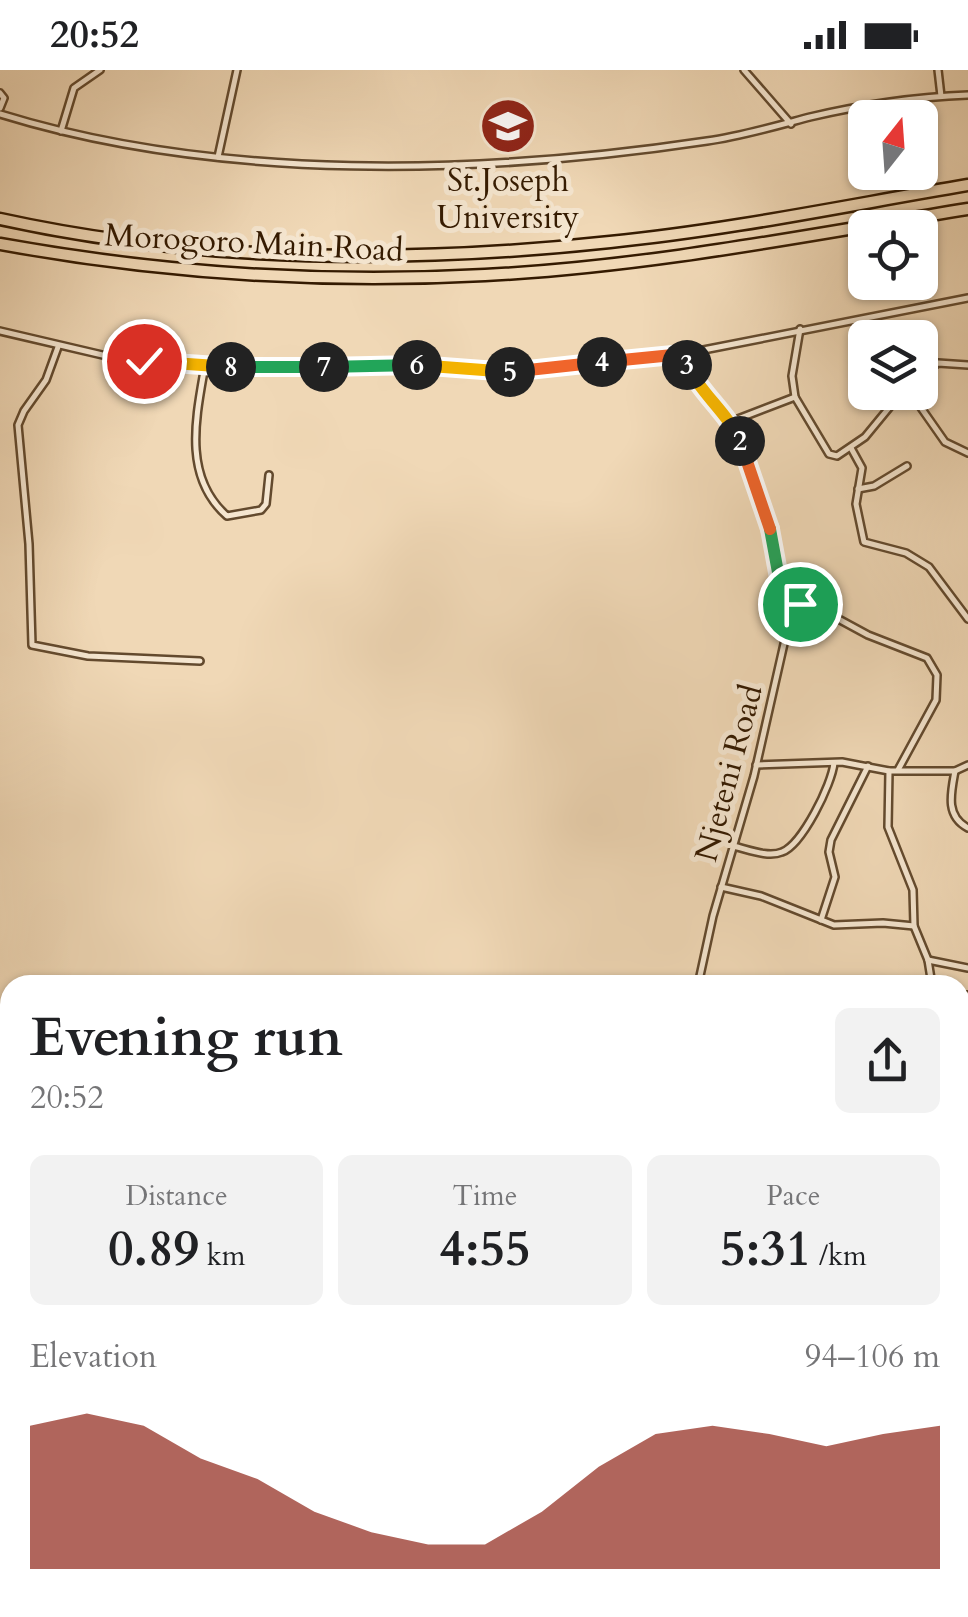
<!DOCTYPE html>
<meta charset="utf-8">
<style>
body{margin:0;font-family:Cardo,serif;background:#f2f2f2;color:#202124;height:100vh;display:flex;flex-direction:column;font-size:38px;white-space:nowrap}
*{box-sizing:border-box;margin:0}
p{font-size:32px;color:#757577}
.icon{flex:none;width:55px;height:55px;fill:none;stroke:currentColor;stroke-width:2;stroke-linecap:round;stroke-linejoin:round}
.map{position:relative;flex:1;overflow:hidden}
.panel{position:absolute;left:0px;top:905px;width:970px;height:642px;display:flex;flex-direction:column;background:#fff;border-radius:30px 30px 0 0;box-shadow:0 2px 8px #0004}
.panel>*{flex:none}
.needle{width:65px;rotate:17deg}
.controls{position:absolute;left:848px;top:30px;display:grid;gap:20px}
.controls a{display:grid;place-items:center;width:90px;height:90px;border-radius:15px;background:#fff;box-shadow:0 2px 8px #0004;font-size:50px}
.pin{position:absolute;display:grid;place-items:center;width:85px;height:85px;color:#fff;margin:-42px;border:5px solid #fff;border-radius:50%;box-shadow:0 2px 10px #0007}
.km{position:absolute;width:50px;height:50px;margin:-25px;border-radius:50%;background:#222;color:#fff;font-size:28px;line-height:50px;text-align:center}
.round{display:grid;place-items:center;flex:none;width:105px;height:105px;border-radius:15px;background:#f2f2f2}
.summary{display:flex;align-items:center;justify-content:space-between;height:170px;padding:0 30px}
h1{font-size:55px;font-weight:800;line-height:75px}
.figures{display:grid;grid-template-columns:repeat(3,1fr);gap:15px;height:170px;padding:10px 30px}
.figures div{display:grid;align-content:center;border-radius:15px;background:#f2f2f2;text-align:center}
.figures b{font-size:50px;font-weight:800}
.figures small{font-size:28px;font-weight:400}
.figures p{font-size:28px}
.chart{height:280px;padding:20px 30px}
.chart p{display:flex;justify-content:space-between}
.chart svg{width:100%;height:180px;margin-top:10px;fill:#8f2418;opacity:.7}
.status{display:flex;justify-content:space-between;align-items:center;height:70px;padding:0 50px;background:#fff;direction:ltr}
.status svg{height:28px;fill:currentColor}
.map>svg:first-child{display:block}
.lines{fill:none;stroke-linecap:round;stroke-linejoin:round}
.river{stroke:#b09778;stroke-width:11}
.street-casing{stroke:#634a2e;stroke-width:10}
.highway-casing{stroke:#341a00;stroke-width:15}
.street{stroke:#f5e6d0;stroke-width:5}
.highway{stroke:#f0d8b6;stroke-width:10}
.split-1-casing{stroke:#fff;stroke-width:20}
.split-2-casing{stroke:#fff;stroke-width:20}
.split-3-casing{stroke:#fff;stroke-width:20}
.split-4-casing{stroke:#fff;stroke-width:20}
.split-5-casing{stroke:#fff;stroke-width:20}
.split-6-casing{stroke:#fff;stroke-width:20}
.split-7-casing{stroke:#fff;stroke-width:20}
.split-8-casing{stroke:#fff;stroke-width:20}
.split-9-casing{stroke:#fff;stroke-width:20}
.split-1{stroke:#22a559;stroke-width:12}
.split-2{stroke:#f0652b;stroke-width:12}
.split-3{stroke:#f5b400;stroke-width:12}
.split-4{stroke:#f0652b;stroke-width:12}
.split-5{stroke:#f0652b;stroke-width:12}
.split-6{stroke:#f5b400;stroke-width:12}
.split-7{stroke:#22a559;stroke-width:12}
.split-8{stroke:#22a559;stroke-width:12}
.split-9{stroke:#f5b400;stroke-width:12}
.labels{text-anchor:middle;stroke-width:10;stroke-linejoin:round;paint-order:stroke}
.poi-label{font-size:32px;fill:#341a00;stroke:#f5e6d0}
.street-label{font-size:32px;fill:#341a00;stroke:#f5e6d0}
</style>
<div class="status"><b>20:52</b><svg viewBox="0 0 49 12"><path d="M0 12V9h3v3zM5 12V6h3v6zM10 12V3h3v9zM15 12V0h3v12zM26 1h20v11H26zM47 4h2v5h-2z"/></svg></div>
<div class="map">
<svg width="968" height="1547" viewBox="0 0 968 1547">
<rect width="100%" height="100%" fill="#f0d8b6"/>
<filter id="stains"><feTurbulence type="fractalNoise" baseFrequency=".002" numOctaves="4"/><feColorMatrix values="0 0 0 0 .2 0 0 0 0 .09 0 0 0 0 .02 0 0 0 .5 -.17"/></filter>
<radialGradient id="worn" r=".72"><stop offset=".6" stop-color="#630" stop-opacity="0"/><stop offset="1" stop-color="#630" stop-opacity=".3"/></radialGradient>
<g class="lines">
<path class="river" d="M965 1547 968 1546"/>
<g class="street-casing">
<g id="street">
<path d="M744 0 791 54"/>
<path d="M938 0 941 26"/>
<path d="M0 23 4 28 0 38"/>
<path d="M0 44C220 112 481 105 707 71 742 66 776 56 810 47 861 35 916 27 968 25"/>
<path d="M61 61 74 18 100 0"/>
<path d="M218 87 237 0"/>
<path d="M800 259 792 306 795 327 829 384 837 386 865 367 902 322"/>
<path d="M0 261 111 287 193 297 450 296 502 303 683 284 968 228"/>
<path d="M58 277 46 310 24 341 18 355 29 474 32 575 88 586 200 591"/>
<path d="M683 284 703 321 730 352 764 434 777 487 786 565 754 706 713 846 698 915"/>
<path d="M204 301C195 352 184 408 227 446L261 440 266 434 269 405"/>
<path d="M920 305 938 293 968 295"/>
<path d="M910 322 945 372 968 383"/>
<path d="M730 352 795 327"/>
<path d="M851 378 862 398 856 434 864 472 906 483 929 497 968 549"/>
<path d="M858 419 874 416 907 396"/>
<path d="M783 535H809L820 539 868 565 927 588 937 605 936 630 898 700"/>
<path d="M756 695 842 692 889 701H955L968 695"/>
<path d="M889 701 888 757 913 820 914 856 928 890 932 915"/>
<path d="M955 701C951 723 945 746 968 758"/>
<path d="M733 776C747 779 768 788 782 782 802 775 832 714 834 693"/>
<path d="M721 817 761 826 834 855 883 853 914 856"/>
<path d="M821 850 835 807 829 782 831 770 868 696"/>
<path d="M928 890 968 898"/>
<path d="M960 925H968"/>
<path d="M960 987 968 990"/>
<path d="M960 1097 968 1098"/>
<path d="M965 1156 962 1187 968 1202"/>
<path d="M960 1216 965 1197"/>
<path d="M960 1380 962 1364 968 1355"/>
<path d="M960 1386 968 1387"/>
<path d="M960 1432 968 1421"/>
<path d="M960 1499 968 1503"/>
<path d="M328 1538 345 1547"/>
<path d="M490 1538V1547"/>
<path d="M536 1538 562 1541"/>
<path d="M668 1538 679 1547"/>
<path d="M715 1538 736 1547"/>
<path d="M899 1538 900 1547"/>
<path d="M0 1540 11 1538"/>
<path d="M47 1547V1538"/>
<path d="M180 1547 182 1538"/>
<path d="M234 1547 245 1538"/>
<path d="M369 1547 376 1538"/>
<path d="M457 1547 463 1538"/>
<path d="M559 1547 560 1545"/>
<path d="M632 1547 636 1538"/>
<path d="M772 1547 775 1538"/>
<path d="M813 1547V1538"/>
</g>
</g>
<g class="highway-casing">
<g id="highway">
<path d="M0 149C200 193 407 194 610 172 730 160 849 135 968 115"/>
<path d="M0 174C160 203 323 214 485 205 647 197 808 165 968 139"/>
</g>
</g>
<use href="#street" class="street"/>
<use href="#highway" class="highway"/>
</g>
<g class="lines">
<g class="split-1-casing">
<path id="split-1" d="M770 459 784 535 800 534"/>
</g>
<g class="split-2-casing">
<path id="split-2" d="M740 371 770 459"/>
</g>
<g class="split-3-casing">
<path id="split-3" d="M687 295C701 324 727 342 740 371"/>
</g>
<g class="split-4-casing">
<path id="split-4" d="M602 292 683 284 687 295"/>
</g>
<g class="split-5-casing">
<path id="split-5" d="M510 302 602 292"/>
</g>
<g class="split-6-casing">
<path id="split-6" d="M417 295 510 302"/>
</g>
<g class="split-7-casing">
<path id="split-7" d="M324 297 417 295"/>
</g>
<g class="split-8-casing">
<path id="split-8" d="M231 297H324"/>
</g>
<g class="split-9-casing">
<path id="split-9" d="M144 291 231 297"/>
</g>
<use href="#split-1" class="split-1"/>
<use href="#split-2" class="split-2"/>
<use href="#split-3" class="split-3"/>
<use href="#split-4" class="split-4"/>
<use href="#split-5" class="split-5"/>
<use href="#split-6" class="split-6"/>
<use href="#split-7" class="split-7"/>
<use href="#split-8" class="split-8"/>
<use href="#split-9" class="split-9"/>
</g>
<defs>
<g id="university-disc" transform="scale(2.875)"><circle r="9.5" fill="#8f2418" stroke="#f5e6d0"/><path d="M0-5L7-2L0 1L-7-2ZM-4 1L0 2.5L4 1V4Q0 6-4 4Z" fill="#fff"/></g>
</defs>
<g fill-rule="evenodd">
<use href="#university-disc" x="508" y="56"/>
</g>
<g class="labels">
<g class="poi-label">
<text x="508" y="121">St.Joseph<tspan x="508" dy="37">University</tspan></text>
</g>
<g class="street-label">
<text transform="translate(254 172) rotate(3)" y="11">Morogoro Main Road</text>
<text transform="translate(728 703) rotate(-75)" y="11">Njeteni Road</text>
</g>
</g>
<rect width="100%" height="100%" filter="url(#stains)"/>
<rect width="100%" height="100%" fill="url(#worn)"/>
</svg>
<div class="controls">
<a><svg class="needle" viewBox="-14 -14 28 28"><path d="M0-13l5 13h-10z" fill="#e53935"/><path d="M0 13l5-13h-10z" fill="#757577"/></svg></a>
<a><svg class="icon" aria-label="locate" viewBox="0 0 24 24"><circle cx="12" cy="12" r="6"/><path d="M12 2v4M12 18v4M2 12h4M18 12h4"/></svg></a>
<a><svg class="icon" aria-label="layers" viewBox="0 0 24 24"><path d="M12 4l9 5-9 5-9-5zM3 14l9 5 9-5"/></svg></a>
</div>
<div class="pin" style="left:800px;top:534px;background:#1e9e55"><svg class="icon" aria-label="arrive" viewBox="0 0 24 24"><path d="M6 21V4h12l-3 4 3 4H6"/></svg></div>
<div class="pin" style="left:144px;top:291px;background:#d93025"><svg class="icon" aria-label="check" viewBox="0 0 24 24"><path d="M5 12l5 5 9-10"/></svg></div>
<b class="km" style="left:740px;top:371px">2</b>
<b class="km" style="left:687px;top:295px">3</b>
<b class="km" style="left:602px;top:292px">4</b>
<b class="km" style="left:510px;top:302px">5</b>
<b class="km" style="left:417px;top:295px">6</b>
<b class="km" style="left:324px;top:297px">7</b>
<b class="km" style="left:231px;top:297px">8</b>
<section class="panel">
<div class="summary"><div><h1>Evening run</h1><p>20:52</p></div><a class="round"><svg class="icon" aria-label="share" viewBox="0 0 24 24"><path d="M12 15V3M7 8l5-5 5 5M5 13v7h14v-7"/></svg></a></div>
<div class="figures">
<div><p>Distance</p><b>0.89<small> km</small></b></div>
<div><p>Time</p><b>4:55</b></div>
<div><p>Pace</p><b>5:31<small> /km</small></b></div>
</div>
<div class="chart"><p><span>Elevation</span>94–106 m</p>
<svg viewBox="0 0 160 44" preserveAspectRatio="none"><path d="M0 44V9L10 6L20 9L30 17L40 22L50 30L60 35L70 38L80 38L90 30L100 19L110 11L120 9L130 11L140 14L150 11L160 9V44z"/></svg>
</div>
</section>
</div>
